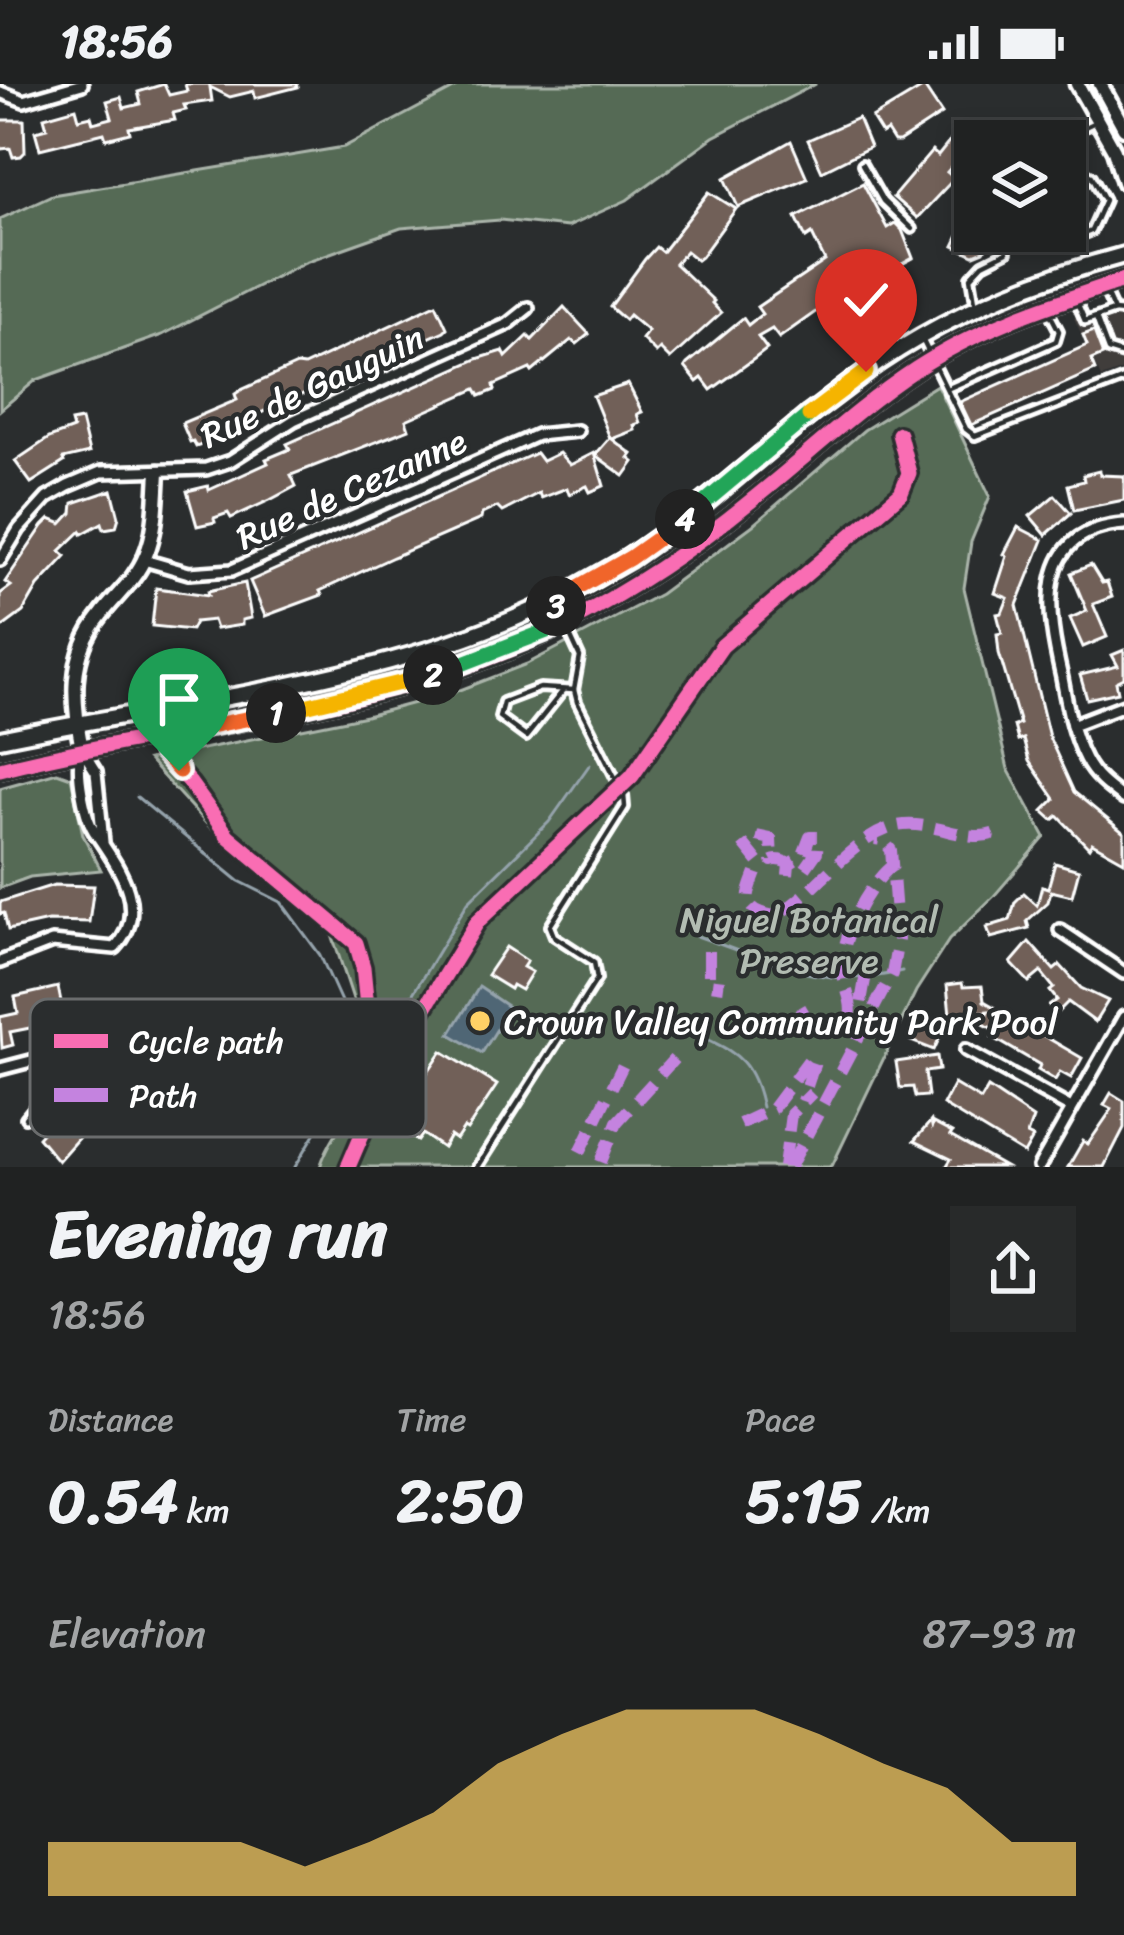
<!DOCTYPE html>
<meta charset="utf-8">
<style>
body{margin:0;font-family:Sriracha,sans-serif;background:#282a2a;color:#f1f3f6;height:100vh;display:flex;flex-direction:column;font-size:45px;white-space:nowrap}
*{box-sizing:border-box;margin:0}
p{font-size:39px;color:#a2a4a5}
.icon{flex:none;width:66px;height:66px;fill:none;stroke:currentColor;stroke-width:2;stroke-linecap:round;stroke-linejoin:round}
.map{position:relative;height:1083px;overflow:hidden}
.details{display:flex;flex-direction:column;background:#202222;flex:1}
.details>*{flex:none}
.buttons{position:absolute;left:954px;top:36px;display:grid;gap:24px}
.buttons a{display:grid;place-items:center;width:132px;height:132px;border-radius:0px;background:#202222;box-shadow:0 6px 18px #0003,0 0 0 3px #3d3f40;font-size:60px}
.pin{position:absolute;display:grid;place-items:center;width:102px;height:102px;color:#fff;margin:-123px -51px;border-radius:50% 50% 50% 0;rotate:-45deg;box-shadow:0 0 12px #0007}
.pin .icon{rotate:45deg}
.km{position:absolute;width:60px;height:60px;margin:-30px;border-radius:50%;background:#222;color:#fff;font-size:33px;line-height:60px;text-align:center}
.round{display:grid;place-items:center;flex:none;width:126px;height:126px;border-radius:0px;background:#282a2a}
.head{display:flex;align-items:center;justify-content:space-between;height:204px;padding:0 48px}
h1{font-size:66px;font-weight:700;line-height:90px}
.figures{display:grid;grid-template-columns:repeat(3,1fr);gap:18px;height:204px;padding:12px 48px}
.figures div{display:grid;align-content:center}
.figures b{font-size:60px;font-weight:700}
.figures small{font-size:33px;font-weight:400}
.figures p{font-size:33px}
.chart{height:336px;padding:24px 48px}
.chart p{display:flex;justify-content:space-between}
.chart svg{width:100%;height:216px;margin-top:12px;fill:#ffd166;opacity:.7}
.status{display:flex;justify-content:space-between;align-items:center;height:84px;padding:0 60px;background:#202222;direction:ltr}
.status svg{height:33px;fill:currentColor}
.map>svg:first-child{display:block}
.built{fill:#3f3c3b}
.green{fill:#546a55;stroke:#aab4aa;stroke-width:3}
.water{fill:#4f6674;stroke:#95a3ac;stroke-width:3}
.lines{fill:none;stroke-linecap:round;stroke-linejoin:round}
.stream{stroke:#95a3ac;stroke-width:3}
.building{fill:#716059;stroke:#fff;stroke-width:3}
.lane-casing{stroke:#fff;stroke-width:14}
.street-casing{stroke:#fff;stroke-width:18}
.secondary-casing{stroke:#fff;stroke-width:21}
.primary-casing{stroke:#fff;stroke-width:22}
.lane{stroke:#2a2d2e;stroke-width:4.5}
.street{stroke:#2a2d2e;stroke-width:9}
.secondary{stroke:#2a2d2e;stroke-width:12}
.primary{stroke:#2a2d2e;stroke-width:14}
.quiet{stroke:#c483df;stroke-width:12;stroke-dasharray:24 12;stroke-linecap:butt}
.cycleway-casing{stroke:#2a2d2e;stroke-width:22}
.cycleway{stroke:#f96db3;stroke-width:15}
.split-1-casing{stroke:#fff;stroke-width:24}
.split-2-casing{stroke:#fff;stroke-width:24}
.split-3-casing{stroke:#fff;stroke-width:24}
.split-4-casing{stroke:#fff;stroke-width:24}
.split-5-casing{stroke:#fff;stroke-width:24}
.split-6-casing{stroke:#fff;stroke-width:24}
.split-1{stroke:#f0652b;stroke-width:15}
.split-2{stroke:#f5b400;stroke-width:15}
.split-3{stroke:#22a559;stroke-width:15}
.split-4{stroke:#f0652b;stroke-width:15}
.split-5{stroke:#22a559;stroke-width:15}
.split-6{stroke:#f5b400;stroke-width:15}
.poi-dot{fill:#ffd166;stroke:#2a2d2e;stroke-width:4.5}
.labels{text-anchor:middle;stroke-width:9;stroke-linejoin:round;paint-order:stroke}
.street-label{font-size:36px;fill:#fff;stroke:#2a2d2e}
.park-label{font-size:36px;fill:#b2bcb2;stroke:#2a2d2e}
.poi-label{font-size:36px;fill:#fff;stroke:#2a2d2e;text-anchor:start}
.key{fill:#2a2d2e;stroke:#6a6c6d;stroke-width:3}
.key-label{font-size:33px;fill:#fff}
</style>
<div class="status"><b>18:56</b><svg viewBox="0 0 49 12"><path d="M0 12V9h3v3zM5 12V6h3v6zM10 12V3h3v9zM15 12V0h3v12zM26 1h20v11H26zM47 4h2v5h-2z"/></svg></div>
<div class="map">
<svg width="1124" height="1083" viewBox="0 0 1124 1083">
<rect width="100%" height="100%" fill="#2a2d2e"/>
<filter id="ink" filterUnits="userSpaceOnUse"><feTurbulence type="fractalNoise" baseFrequency=".00833" numOctaves="2"/><feDisplacementMap in="SourceGraphic" scale="24" xChannelSelector="R" yChannelSelector="G"/><feConvolveMatrix kernelMatrix="1 2 1 2 8 2 1 2 1" color-interpolation-filters="sRGB"/></filter>
<g filter="url(#ink)">
<path class="built" d="M1124 219V286L1101 294 1074 234Z"/>
<g class="green">
<path d="M463 0H816L713 53 627 116 567 143 500 136 401 144 305 178 162 251 36 296 0 326V135L52 111 344 63Z"/>
<path d="M937 301 990 412 971 458 964 504 1008 685 1045 753 994 812 949 856 916 907 833 1080 829 1083H320C334 1041 368 1010 390 971L365 939 354 918 331 848 224 759 148 676 366 632 455 608 527 580 660 510 753 441 864 346Z"/>
<path d="M57 688 71 693 83 751 101 786 30 793 0 804V704Z"/>
</g>
<path class="water" d="M479 903 510 924 482 969 450 950Z"/>
<g class="lines">
<g class="stream">
<path d="M137 713 239 797 281 818 320 871 357 953V980L295 1083"/>
<path d="M697 852C769 877 824 908 902 887"/>
<path d="M672 932C715 970 748 954 762 1023"/>
<path d="M360 976 406 921 468 818 549 738 590 680"/>
</g>
</g>
<g class="building">
<path d="M164 0 169 11 187 7 185 0H297L298 3 255 14 254 7 230 13 210 3 212 17 184 21 186 26 173 29 175 36 129 44 130 49 106 55 104 49 40 65 35 47 47 44 44 33 76 24 79 35 91 32 93 39 112 34 107 17 121 13 124 24 141 20 138 8Z"/>
<path d="M924 3 942 30 899 58H894L887 47 882 50 872 34Z"/>
<path d="M858 34 870 63 822 87 808 56Z"/>
<path d="M0 36H24L25 68 21 72 13 73 10 64 0 65Z"/>
<path d="M791 57 807 94 738 123 725 94Z"/>
<path d="M950 57 965 67 947 88 953 93 951 98 917 134 893 113 932 67 938 72Z"/>
<path d="M863 99 887 144 895 139 902 146 913 174 857 204H851L845 193 828 202 834 213 831 217 779 254 772 245 758 253 767 265 754 275 711 306 702 294 697 298 685 283 687 280 743 234 748 241 762 230 757 223 825 177 812 150 806 154 796 133Z"/>
<path d="M709 108 736 125 701 173 697 176 686 167 675 180 714 217 712 219 721 229 670 275 660 265 656 269 642 255 648 247 629 231 625 236 610 223 645 175 656 163 662 168Z"/>
<path d="M975 118V147H994L984 167 974 171 954 162Z"/>
<path d="M436 220 447 244 444 247 236 340 240 346 225 353 196 363 193 357 190 358 182 339 237 316 235 310 241 306 297 281 304 282Z"/>
<path d="M564 223 589 250 577 260 571 256 532 288 530 285 494 301 495 306 480 312 476 305 406 336 409 345 291 391 296 402 270 416 231 434 228 429 214 434 215 438 197 442 187 407 208 402 209 406 268 379 266 375 290 365 287 360 477 275 503 267 506 273 528 252 532 256Z"/>
<path d="M1094 247 1103 271 1091 276 1095 286 971 341 960 318 1087 261 1083 251Z"/>
<path d="M628 300 642 328 637 330 640 339 634 341 635 346 612 355 632 370 629 374 634 378 624 392 595 371 610 354 593 312Z"/>
<path d="M81 336 89 369 63 375 64 378 31 399 15 377 49 354 73 345 71 338Z"/>
<path d="M536 369 542 377 559 369 570 381 594 369 604 402 590 408 587 402 569 410 567 404 541 414 539 409 502 428 497 423 482 430 481 435 393 473 320 507 322 511 265 532 250 497Z"/>
<path d="M1099 387 1100 391 1124 392V416L1074 426 1068 401 1084 397 1083 391Z"/>
<path d="M112 406 119 433 116 443 104 445 102 439 82 450 81 447 60 467 66 472 38 502 23 528 0 545V510L11 502 5 498 43 442 50 435 62 440 72 429 73 419Z"/>
<path d="M1055 411 1071 429 1046 451 1030 432Z"/>
<path d="M1018 443 1043 456 1017 521 1049 653 1074 708 1124 749V777L1092 759 1089 764 1058 732 1053 736 1043 727 1055 715 1029 677 1023 655 1018 657 1014 642 1020 640 999 569 997 550 1002 549 997 530 1002 529 1008 514 995 509 1007 472 1004 470Z"/>
<path d="M1091 481 1102 499 1107 498 1112 513 1093 520 1107 553 1083 563 1070 534 1087 527 1071 489Z"/>
<path d="M245 499 251 534 242 536V541L216 545 213 536 195 538 191 546 152 542 156 504 209 511 208 507Z"/>
<path d="M1124 566V594L1116 598 1118 608 1087 615 1080 591 1118 582 1112 571Z"/>
<path d="M1055 779 1079 786 1072 812 1051 807 1048 818 1027 837 1029 844 991 854 987 843 1010 836 1015 818 1024 809 1037 821 1042 802 1048 804Z"/>
<path d="M54 801 94 802 89 838 48 837 8 846 4 829 0 830V818Z"/>
<path d="M1029 858 1054 886 1060 881 1081 904 1108 917 1095 938 1068 918 1056 930 1049 922 1057 916 1050 907 1054 904 1041 888 1029 898 1011 879Z"/>
<path d="M506 863 527 877 523 883 532 888 521 906 512 901 510 905 487 891Z"/>
<path d="M962 899 963 903 982 902 984 917 1082 974 1071 994 1060 988 1055 996 1038 986 1040 981 992 953 995 946 982 939 988 927 950 931 947 901Z"/>
<path d="M58 903 65 937 10 948 13 961 2 964 0 933 18 929 15 913Z"/>
<path d="M923 930 946 939 934 966 911 957Z"/>
<path d="M442 967 497 1001 467 1046 464 1044 456 1056 450 1052 443 1064 423 1050 418 1057 384 1034 411 991 421 998Z"/>
<path d="M937 972 939 986 925 988 928 1012 915 1013 913 1003 900 1004 896 978Z"/>
<path d="M99 974 128 989 108 1019 114 1023 109 1030 103 1026 58 1077 38 1053 48 1042 44 1039 71 1013Z"/>
<path d="M954 1000 981 1016 988 1004 1033 1034 1027 1051 1033 1054 1024 1070 943 1021Z"/>
<path d="M1111 1009 1124 1017V1044L1104 1083H1068L1083 1057 1088 1060 1112 1025 1104 1021Z"/>
<path d="M931 1037 932 1042 933 1039 952 1049 950 1052 1005 1083H946L951 1075 914 1057Z"/>
</g>
<g class="lines">
<g class="lane-casing">
<g id="lane">
<path d="M1066 52 1093 39"/>
<path d="M862 80 883 117 912 145"/>
<path d="M1042 153 1062 159 1091 147 1105 116 1092 92 1076 83"/>
<path d="M1106 209 1114 227 1124 228"/>
<path d="M1076 216 1085 237 1114 227"/>
<path d="M976 223 971 193 983 180 1007 168"/>
<path d="M1096 234 1108 266 1124 271"/>
<path d="M922 255 966 345 975 352 1124 295"/>
<path d="M949 304 1056 257 1059 247 1048 226"/>
<path d="M562 608 526 653 499 633 503 618 540 604 574 606"/>
<path d="M25 1034 50 1003 54 971"/>
<path d="M477 1083 597 895 594 878 554 852 550 842 625 723 624 711 577 618 574 606 580 573 556 521"/>
</g>
</g>
<g class="street-casing">
<g id="street">
<path d="M0 8 24 17 82 0"/>
<path d="M1124 440C1032 447 1047 530 1062 594 1067 621 1072 650 1085 675 1094 693 1108 703 1124 715"/>
<path d="M0 476 19 445 47 414 68 402 101 388 206 385 230 377 294 336 508 240 528 224"/>
<path d="M144 476 189 489 232 486 537 351 577 347"/>
<path d="M1072 641 1124 621"/>
<path d="M82 666 96 688 103 758"/>
<path d="M1060 846 1124 889"/>
<path d="M0 878 52 858 115 864C150 826 119 784 96 750 84 734 75 684 82 666"/>
<path d="M966 966 1071 1024"/>
<path d="M0 985 54 971"/>
<path d="M1039 1083 1124 933"/>
</g>
</g>
<g class="secondary-casing">
<g id="secondary">
<path d="M1077 0 1114 66 1124 98"/>
<path d="M1100 0 1124 44"/>
<path d="M82 666C73 618 68 572 101 531 116 511 136 496 146 471 157 445 156 416 158 388"/>
</g>
</g>
<g class="primary-casing">
<g id="primary">
<path d="M0 655C191 615 405 598 578 504 683 447 765 361 861 291 940 234 1030 196 1124 171"/>
<path d="M0 685C185 638 390 631 563 541 629 507 695 463 752 416 807 372 857 324 916 285 980 243 1052 220 1124 196"/>
</g>
</g>
<use href="#lane" class="lane"/>
<use href="#street" class="street"/>
<use href="#secondary" class="secondary"/>
<use href="#primary" class="primary"/>
<g class="quiet">
<path d="M757 752 771 755 772 777C778 774 786 778 791 781L805 785 817 768 818 753H810L803 771 789 780 788 791"/>
<path d="M743 759 759 779C753 804 732 825 775 832 816 810 847 757 893 743 930 732 972 765 1001 746"/>
<path d="M709 867V900L724 902"/>
<path d="M861 918 869 873"/>
<path d="M800 923 810 940 823 948 847 942C857 919 845 909 842 888 839 856 868 800 893 781"/>
<path d="M740 1040 773 1024 811 973 815 978 802 1017"/>
<path d="M580 1068 623 981"/>
<path d="M601 1078 617 1038 674 975"/>
<path d="M784 1083 791 1030 812 1009"/>
<path d="M790 1083 892 890 898 856 891 766 883 756 875 755"/>
</g>
<g class="cycleway-casing">
<g id="cycleway">
<path d="M159 652 162 668 190 699 228 752 356 859 363 883 367 923 396 971"/>
<path d="M0 685C185 638 390 631 563 541 629 507 695 463 752 416 807 372 857 324 916 285 980 243 1052 220 1124 196"/>
<path d="M348 1083 396 971 478 837 632 692 722 562 901 409 909 389 899 350"/>
</g>
</g>
<use href="#cycleway" class="cycleway"/>
</g>
</g>
<g class="lines" filter="url(#ink)">
<g class="split-1-casing">
<path id="split-1" d="M179 687 162 668 159 652 276 629"/>
</g>
<g class="split-2-casing">
<path id="split-2" d="M276 629 433 591"/>
</g>
<g class="split-3-casing">
<path id="split-3" d="M433 591 565 540 556 522"/>
</g>
<g class="split-4-casing">
<path id="split-4" d="M556 522 554 517 630 474 685 435"/>
</g>
<g class="split-5-casing">
<path id="split-5" d="M685 435 809 331"/>
</g>
<g class="split-6-casing">
<path id="split-6" d="M809 331 866 288"/>
</g>
<use href="#split-1" class="split-1"/>
<use href="#split-2" class="split-2"/>
<use href="#split-3" class="split-3"/>
<use href="#split-4" class="split-4"/>
<use href="#split-5" class="split-5"/>
<use href="#split-6" class="split-6"/>
</g>
<circle class="poi-dot" cx="480" cy="937" r="12"/>
<g class="labels">
<g class="street-label">
<text transform="translate(312 302) rotate(-25)" y="13">Rue de Gauguin</text>
<text transform="translate(351 404) rotate(-24)" y="13">Rue de Cezanne</text>
</g>
<g class="park-label">
<text x="809" y="848">Niguel Botanical<tspan x="809" dy="41">Preserve</tspan></text>
</g>
<g class="poi-label">
<text x="504" y="950">Crown Valley Community Park Pool</text>
</g>
</g>
<rect x="30" y="915" width="396" height="138" rx="18" class="key"/>
<rect x="54" y="950" width="54" height="14" fill="#f96db3"/>
<rect x="54" y="1004" width="54" height="14" fill="#c483df"/>
<g class="key-label">
<text x="129" y="969">Cycle path</text>
<text x="129" y="1023">Path</text>
</g>
</svg>
<div class="buttons">
<a><svg class="icon" aria-label="layers" viewBox="0 0 24 24"><path d="M12 4l9 5-9 5-9-5zM3 14l9 5 9-5"/></svg></a>
</div>
<div class="pin" style="left:179px;top:687px;background:#1e9e55"><svg class="icon" aria-label="arrive" viewBox="0 0 24 24"><path d="M6 21V4h12l-3 4 3 4H6"/></svg></div>
<div class="pin" style="left:866px;top:288px;background:#d93025"><svg class="icon" aria-label="check" viewBox="0 0 24 24"><path d="M5 12l5 5 9-10"/></svg></div>
<b class="km" style="left:276px;top:629px">1</b>
<b class="km" style="left:433px;top:591px">2</b>
<b class="km" style="left:556px;top:522px">3</b>
<b class="km" style="left:685px;top:435px">4</b>
</div>
<section class="details">
<div class="head"><div><h1>Evening run</h1><p>18:56</p></div><a class="round"><svg class="icon" aria-label="share" viewBox="0 0 24 24"><path d="M12 15V3M7 8l5-5 5 5M5 13v7h14v-7"/></svg></a></div>
<div class="figures">
<div><p>Distance</p><b>0.54<small> km</small></b></div>
<div><p>Time</p><b>2:50</b></div>
<div><p>Pace</p><b>5:15<small> /km</small></b></div>
</div>
<div class="chart"><p><span>Elevation</span>87–93 m</p>
<svg viewBox="0 0 160 44" preserveAspectRatio="none"><path d="M0 44V33L10 33L20 33L30 33L40 38L50 33L60 27L70 17L80 11L90 6L100 6L110 6L120 11L130 17L140 22L150 33L160 33V44z"/></svg>
</div>
</section>
